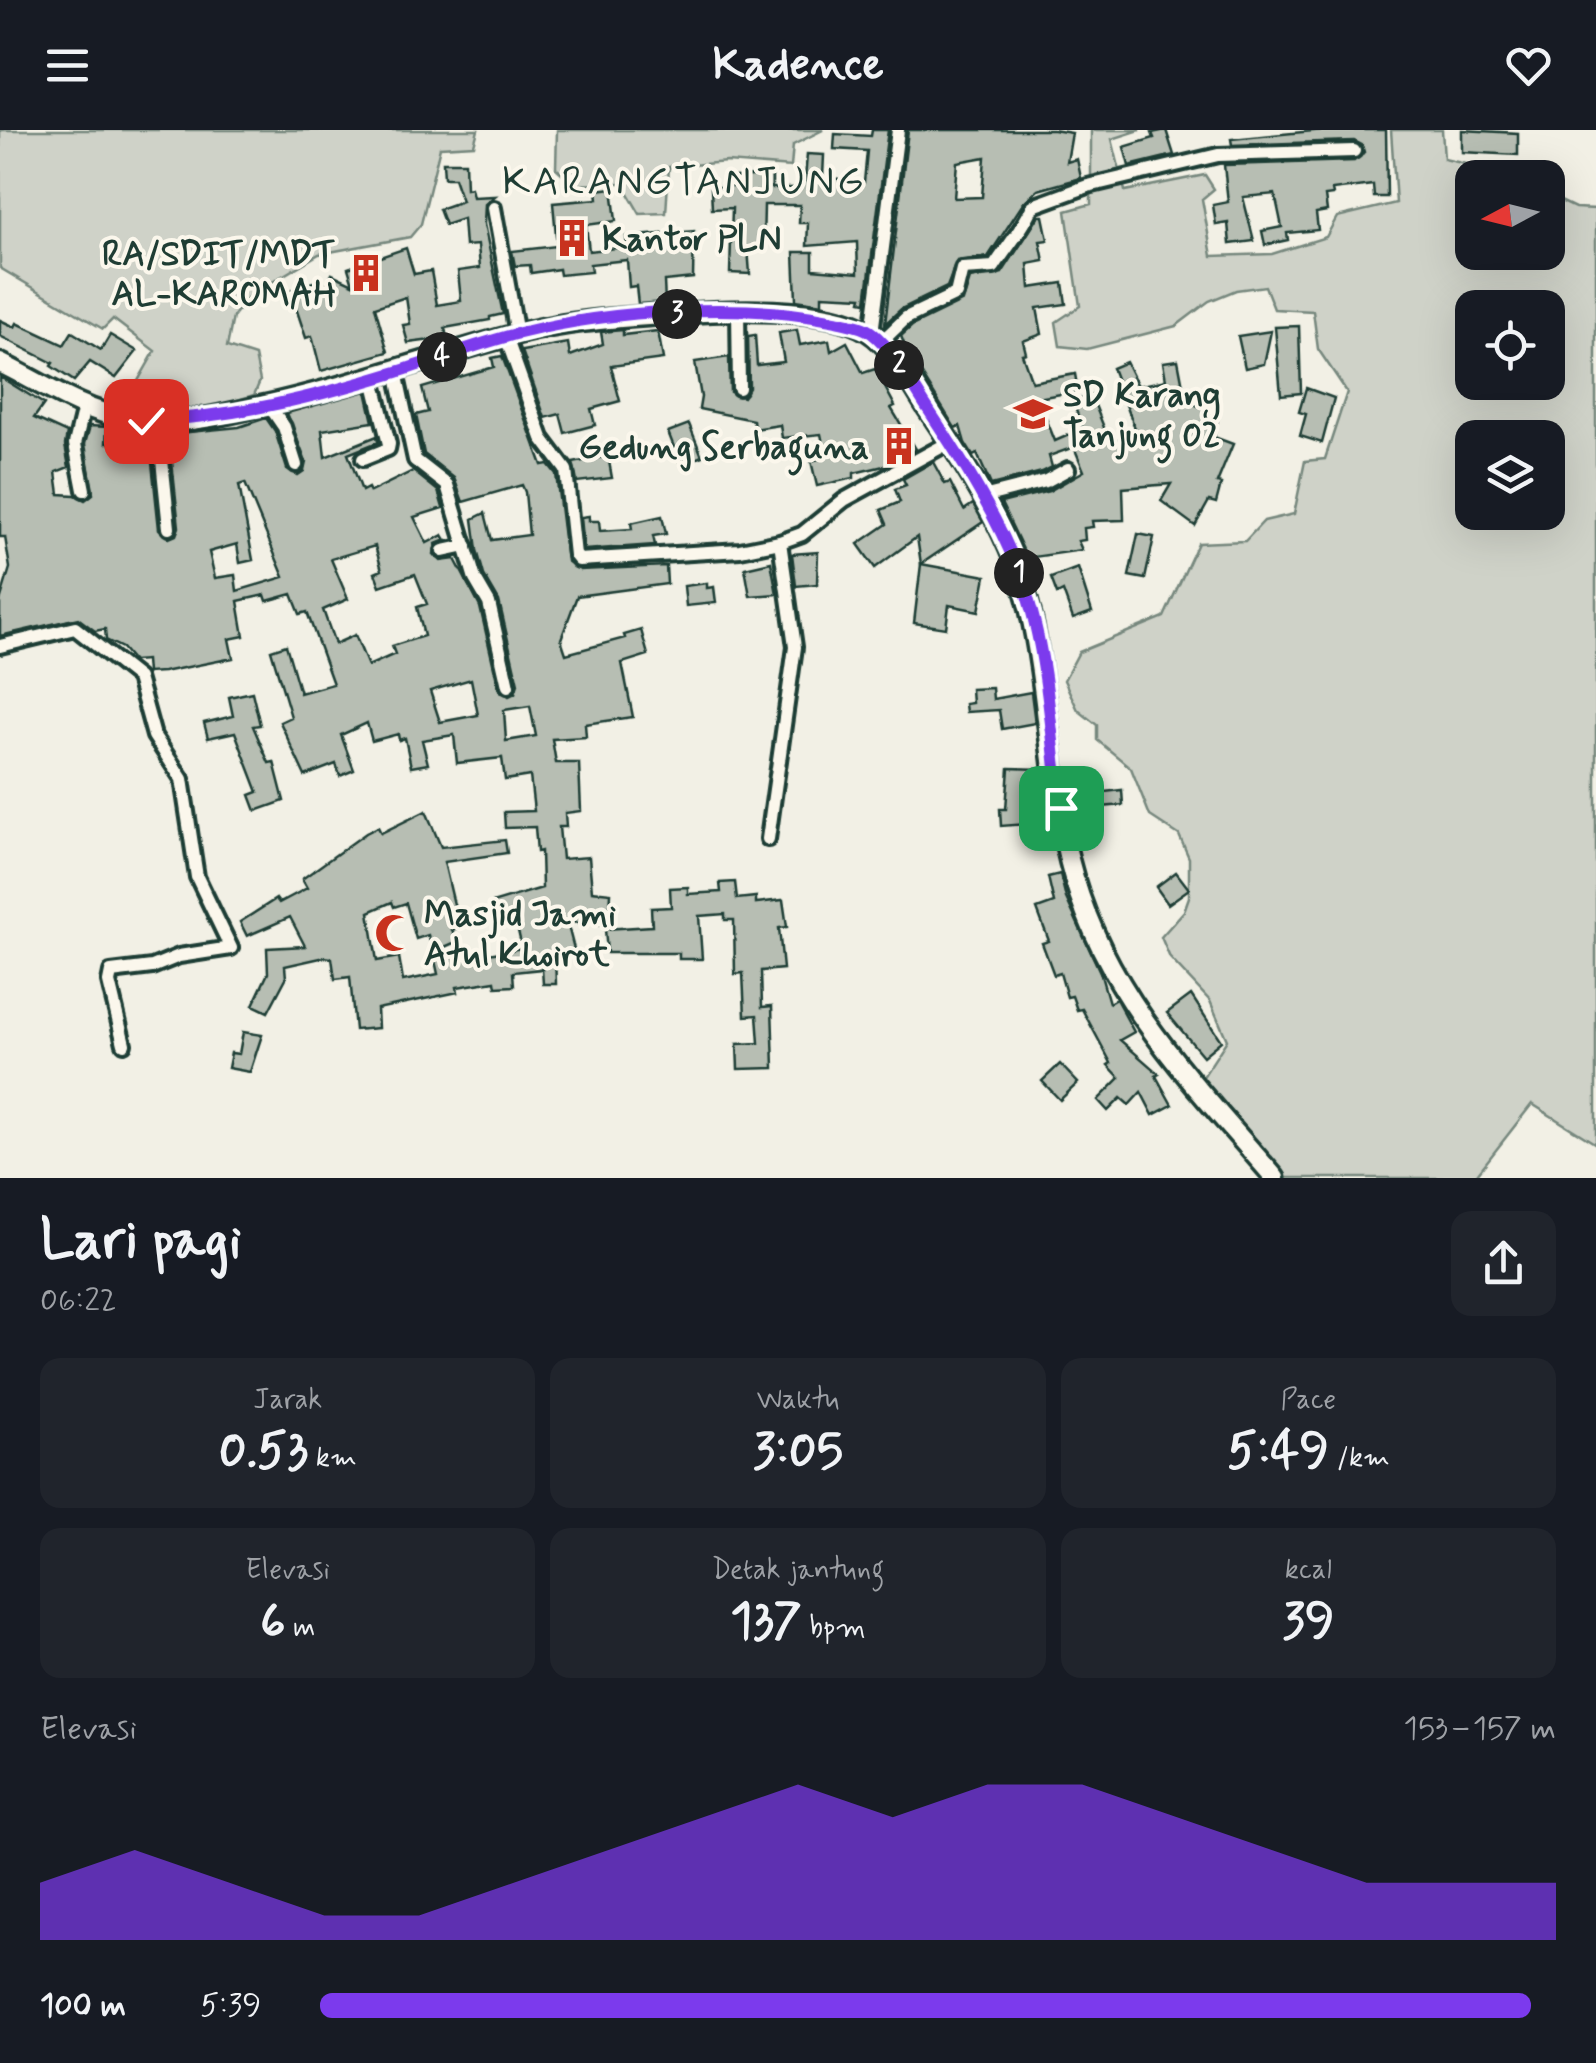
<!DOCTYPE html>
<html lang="id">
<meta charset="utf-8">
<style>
body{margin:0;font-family:Mynerve,sans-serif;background:#20242c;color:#f1f3f6;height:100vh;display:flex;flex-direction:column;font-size:38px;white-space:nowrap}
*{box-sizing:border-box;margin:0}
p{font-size:32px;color:#9ea1a6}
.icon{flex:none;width:55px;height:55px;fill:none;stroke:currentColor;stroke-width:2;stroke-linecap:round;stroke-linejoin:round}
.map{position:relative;height:1048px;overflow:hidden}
.drawer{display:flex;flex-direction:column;background:#171b24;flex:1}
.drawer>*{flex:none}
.needle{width:65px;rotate:263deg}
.fabs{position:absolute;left:1455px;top:30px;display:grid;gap:20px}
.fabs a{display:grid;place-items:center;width:110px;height:110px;border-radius:20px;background:#171b24;box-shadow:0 10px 40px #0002;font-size:50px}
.pin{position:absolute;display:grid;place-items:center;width:85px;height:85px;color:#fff;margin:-42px;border-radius:20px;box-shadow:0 5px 15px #0006}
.km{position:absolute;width:50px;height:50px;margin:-25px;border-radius:50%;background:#222;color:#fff;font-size:28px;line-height:50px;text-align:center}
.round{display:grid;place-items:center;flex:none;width:105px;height:105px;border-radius:20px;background:#20242c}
.summary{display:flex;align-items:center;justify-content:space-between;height:170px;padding:0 40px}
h1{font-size:55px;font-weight:800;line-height:75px}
.stats{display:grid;grid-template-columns:repeat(3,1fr);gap:15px;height:170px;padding:10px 40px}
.stats div{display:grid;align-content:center;border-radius:20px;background:#20242c;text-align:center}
.stats b{font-size:50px;font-weight:800}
.stats small{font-size:28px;font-weight:400}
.stats p{font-size:28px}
.chart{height:280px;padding:20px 40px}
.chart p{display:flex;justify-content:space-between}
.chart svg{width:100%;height:180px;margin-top:10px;fill:#7c3aed;opacity:.7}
ul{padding:0 40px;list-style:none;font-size:32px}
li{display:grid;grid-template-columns:160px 120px 1fr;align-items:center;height:75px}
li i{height:25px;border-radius:12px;background:#7c3aed}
header{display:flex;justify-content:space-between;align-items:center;height:130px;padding:0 40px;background:#171b24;font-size:45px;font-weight:800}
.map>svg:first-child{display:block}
.green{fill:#cfd2c8;stroke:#77887e;stroke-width:2.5;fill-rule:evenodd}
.building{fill:#b7beb3;stroke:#1f3d34;stroke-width:2.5;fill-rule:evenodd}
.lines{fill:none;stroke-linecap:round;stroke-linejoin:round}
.minor-casing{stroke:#1f3d34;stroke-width:20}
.secondary-casing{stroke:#1f3d34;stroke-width:25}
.minor{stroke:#fbf7ec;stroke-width:12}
.secondary{stroke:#fbf7ec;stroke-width:18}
.route-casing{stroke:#fff;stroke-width:20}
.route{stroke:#7c3aed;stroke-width:12}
.labels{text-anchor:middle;stroke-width:8;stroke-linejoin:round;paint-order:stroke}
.poi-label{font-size:35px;font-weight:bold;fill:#1f3d34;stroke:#fbf7ec;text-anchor:start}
.quarter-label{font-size:40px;letter-spacing:2.5px;fill:#1f3d34;stroke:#fbf7ec}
</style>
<header><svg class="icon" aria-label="menu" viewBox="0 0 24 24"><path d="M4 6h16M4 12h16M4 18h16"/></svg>Kadence<svg class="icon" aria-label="heart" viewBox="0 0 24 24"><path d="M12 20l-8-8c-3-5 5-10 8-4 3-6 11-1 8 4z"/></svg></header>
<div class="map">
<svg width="1596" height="1048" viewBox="0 0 1596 1048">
<rect width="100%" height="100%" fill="#f2f0e5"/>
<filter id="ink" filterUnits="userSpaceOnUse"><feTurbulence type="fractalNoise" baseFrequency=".01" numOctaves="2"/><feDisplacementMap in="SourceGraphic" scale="20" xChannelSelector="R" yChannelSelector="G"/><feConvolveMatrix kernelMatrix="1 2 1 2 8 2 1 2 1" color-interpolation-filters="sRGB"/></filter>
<g filter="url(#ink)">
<g class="green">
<path d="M0 0H478L474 15 440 17 421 94 410 107 319 124 249 166 233 187 227 217 255 226 260 251 254 265 211 278 147 284 132 276 130 265 155 221 113 189 103 199 0 138Z"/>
<path d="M557 0H823L793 15 791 37 727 32 669 37 666 83 640 84 622 53 575 55 556 38Z"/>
<path d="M1091 0H1140L1112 9 1125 61 1205 45 1214 59 1202 69 1212 126 1272 124 1326 107 1337 87 1396 73 1391 0H1442L1444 29 1466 34 1465 71 1472 74V122H1548V65L1575 78 1596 79V1014L1532 974 1474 1048H1276L1195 959 1227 910 1210 871 1170 828 1161 807 1184 781 1189 767V728L1179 705 1150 686 1131 638 1097 610V595L1078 580 1064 550 1079 522 1164 487 1198 413 1245 411 1264 391 1294 384 1305 331 1325 329 1347 262 1318 219 1313 181 1274 179 1265 156 1236 160 1209 171 1176 196 1087 219 1060 216 1056 192 1080 176 1066 81 1091 74ZM1472 178H1548V252H1472ZM1472 308H1548V382H1472Z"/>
</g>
<g class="building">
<path d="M872 0H888L866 172 861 171 862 167 822 165V174L796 170 794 122H813V139L858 143 857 112 807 116 808 93H799L800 75H764L763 116 748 118 750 144 730 143 732 78 712 79 711 58 732 56 735 47 772 45V58H801V51H805L807 24 824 25 823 47 864 52 867 21 834 19 835 4 871 6Z"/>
<path d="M908 0H1053L1072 3 1067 32 1077 29 1081 48 1038 60 1024 72 988 127 957 131 947 157 901 179 885 194ZM985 27 982 67 954 68 957 32Z"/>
<path d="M1166 0 1174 25 1129 36 1124 17 1154 8 1152 3Z"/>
<path d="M1324 0H1386L1387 67H1374L1373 55 1332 60 1333 65 1325 66 1327 81 1316 83 1318 100 1287 103 1288 110 1265 115 1262 101 1282 97 1275 64 1243 67 1254 111 1230 114 1228 93 1216 95 1213 75 1228 72 1224 35 1354 31 1364 22 1362 15 1354 11 1232 15 1231 9Z"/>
<path d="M1462 0 1518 3V25L1462 22Z"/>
<path d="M443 32H465L466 59 471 58 473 67 495 66 485 74 484 94 503 184 490 187V190L445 198 447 208 408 213 403 195 410 194 406 167 375 177 388 222 321 241 312 206 306 208 290 160 313 152 320 169 332 144 353 154 348 138 406 118 414 144 431 141 437 175 461 171 458 141 480 138 478 115 465 116 463 89 445 95 439 79 462 71 454 48H444Z"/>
<path d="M612 58 616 91 586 95 589 121 627 117 626 107 694 101 693 148 664 151 665 172 638 174 636 156 629 157 627 130 590 134 591 142 560 145 559 139 531 143 530 135 515 136 512 121 557 116 553 73 598 69 597 60Z"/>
<path d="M1039 86H1043L1048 110 1040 111 1044 131 1028 134 1030 158 1063 153 1066 174 1037 178 1042 204 1023 211 1026 223 1022 224 1032 252 1075 244 1078 261 1038 268 1055 311 1083 299 1073 272 1091 265 1109 310 1138 306 1112 238 1126 232 1138 256 1166 250 1163 232 1178 230 1183 256 1191 273 1219 284 1214 307 1233 314 1217 353 1221 354 1216 373 1209 371 1195 396 1161 371 1171 354 1123 358 1124 390 1092 391 1093 397 1084 398 1085 410 1078 411 1082 420 1027 428 1001 373 1049 361 1084 341 1074 317 1049 326 1052 337 1042 342 991 355 977 324 973 326 965 313 960 296 955 298 906 219 901 206 912 196 963 171 970 149 1002 143Z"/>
<path d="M0 190 15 197 17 193 64 215 72 202 101 220 110 205 137 221 116 248 90 232 74 251 51 236 53 233 0 206Z"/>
<path d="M1299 196 1301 263 1281 265 1275 197Z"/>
<path d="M623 200V205L658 201 663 229 611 236 620 271 591 279 595 295 565 303 560 284 545 288 522 221 568 213 570 226 603 214 601 202Z"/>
<path d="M797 200 800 215 829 210 831 221 847 212 863 243 875 239 895 276 891 278 916 319 888 335 854 343V348L817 356 811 331 826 327 821 304 782 308 780 295 754 299 753 290 699 279 701 267 695 232 729 227 730 262 743 267 749 258 748 206 755 205 757 235 784 232 779 203Z"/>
<path d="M1271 201 1264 234 1245 238 1238 206Z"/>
<path d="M502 226 542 335 548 334 556 344 567 431 580 440 666 436 667 454 577 466 561 509 566 524 625 508 624 505 641 500 648 525 622 533 633 587 585 594 586 607 552 609 556 633H579L581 681 565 683 566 697H559L562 729 589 727 592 761 611 763 609 795 567 792 574 819 555 824 556 854H543L542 839 513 842 514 856 496 857 495 851 457 857 458 862 377 879 378 898 355 900 350 847 335 849 332 828 325 827 285 836 286 848 268 882 253 875 268 843 267 818 305 816 290 787 247 806 240 792 276 769 279 773 307 758 302 749 366 703 378 697 381 703 426 681 441 717 505 710 507 723 444 732 456 783 460 782 464 796 452 800 456 812 433 822 428 805 416 809 406 773 394 777 392 772 369 782 377 831 399 827 403 851 438 844 434 826 459 824 460 829 522 818 515 788 500 794 492 773 542 758 541 721 537 722 535 697 505 698 504 682 534 681 530 646 505 650 502 628 457 633 454 605 422 610 428 634 411 637 405 608 399 610 398 604 372 611 367 593 341 605 354 640 340 646 336 634 305 646 280 592 291 587 271 520 286 515 300 563 333 554 307 482 300 484 292 464 267 471 265 465 238 471 244 506 229 509 233 528 163 542 147 543 146 530 133 531 122 518 106 510 105 499 95 501 78 488 0 506V471L10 438 5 407H0V247L44 274 34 288 67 303 65 315 69 337 56 342 59 364 75 365 85 370 93 364 85 314 90 296 107 297 106 313 136 310 135 303 149 304 159 399 169 408 176 405 179 397 169 304 239 297 266 288 275 301 287 339 298 345 304 341 306 332 287 283 366 261 373 292 322 300 325 327 377 306 378 312 348 324 362 361 368 358 370 362 413 341 438 361 443 378 414 387 427 413 443 405 446 410 436 414 434 424 441 431 455 429 480 477 499 559 509 566 515 563 518 554 499 471 484 445 477 420 473 389 485 383 492 410 529 405 525 362 522 355 463 372 454 348 424 324 416 285 428 282 422 258 494 237 492 228ZM245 353 284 447 237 461 235 445 215 448 209 422 237 414 240 433 253 430 239 355ZM375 416 382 440 375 443 380 456 415 444 427 474 417 477 424 506 392 516 395 524 368 536 355 505 335 514 323 480 348 469 331 429ZM471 549 478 585 440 592 430 561ZM530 576 536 606 506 611 504 580Z"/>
<path d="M1306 258 1334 268 1322 313 1300 306 1306 284 1299 282Z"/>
<path d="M689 294 702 326 681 335 668 302Z"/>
<path d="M608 326 612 348 577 352 573 333Z"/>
<path d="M933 332 945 354 950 352 964 380 973 374 983 392 921 434 917 407 875 438 858 414 887 394 881 380 900 372 895 359 906 355 903 349Z"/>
<path d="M589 386V391H599L600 401 632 399 631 393 662 386 666 404 653 406 655 415 584 420 581 387Z"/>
<path d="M1138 404 1154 407 1145 449 1129 446Z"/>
<path d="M818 422 817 454 796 456 792 424Z"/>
<path d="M771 432 777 464 750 466 745 438Z"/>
<path d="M921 434 986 446 979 481 949 475 946 498 914 493Z"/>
<path d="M1078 438 1092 482 1073 489 1063 461 1057 464 1051 448Z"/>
<path d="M707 453V458L714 457 716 473 686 476 684 456Z"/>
<path d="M992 558 993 569 1031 562 1035 593 1002 599 999 580 966 582 965 574 972 573 971 559Z"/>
<path d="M252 562 260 595 253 596 269 633 274 632 284 671 256 681 250 665 258 662 235 602 208 608 204 593 233 586 229 567Z"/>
<path d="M1009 638 1041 639 1051 711 1029 714 1027 694 1001 696 1000 679H1006Z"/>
<path d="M1122 660 1123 675 1079 679 1078 665Z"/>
<path d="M1176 742 1189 759 1168 774 1156 757Z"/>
<path d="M1060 744 1066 768 1100 842 1109 873 1116 869 1134 902 1120 910 1159 944 1156 946 1172 975 1153 985 1141 962 1129 975 1121 968 1108 981 1098 970 1120 948 1108 935 1111 933 1082 879 1077 880 1072 866 1067 867 1060 843 1054 845 1042 813 1049 811 1037 779 1054 773 1048 747Z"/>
<path d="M735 752 737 769 756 767V773L783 770 787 797 779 798 783 839 761 841 762 877 772 876 774 938 738 939 737 914 759 913 757 885 745 886 743 843 735 844 734 790H725V784L699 786 702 829H679V823H607L605 799 652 796 651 778 671 777 670 758 688 757V764L721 762 720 753Z"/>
<path d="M1191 865 1221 911 1203 926 1167 883Z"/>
<path d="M243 902 262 905 250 942 228 938 231 923 239 924Z"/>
<path d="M1060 934 1078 953 1060 970 1042 951Z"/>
</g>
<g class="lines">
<g class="minor-casing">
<g id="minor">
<path d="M494 78 517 204"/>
<path d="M738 180 739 258"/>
<path d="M872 203 898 0"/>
<path d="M506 207 542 308 566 340 575 425 579 430 740 420 780 412 802 404 844 370 950 312"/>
<path d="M880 213 906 188 956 164 962 139 994 137C1008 115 1022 101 1033 76L1088 56 1218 25 1354 21"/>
<path d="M396 242 415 330 447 355 475 449 489 473 508 556"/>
<path d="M269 275 284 297 296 335"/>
<path d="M158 291 169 398"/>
<path d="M363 329 388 319 389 314 373 249"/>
<path d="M84 360 75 314 84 277"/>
<path d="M983 367 1046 351 1068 339"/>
<path d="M443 421 466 416"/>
<path d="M0 516 75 498 138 548 154 606 182 649 197 747 231 818 179 826 152 837 111 842 109 852 124 914"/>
<path d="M768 709 795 517 780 412"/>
</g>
</g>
<g class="secondary-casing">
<path id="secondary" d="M0 233C41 253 82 281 127 289 171 297 215 287 257 277 345 258 430 227 517 204 569 190 622 188 674 184 723 180 826 175 868 201 894 217 913 257 930 282 970 342 1014 409 1030 481 1050 569 1049 662 1074 748 1109 869 1196 956 1275 1048"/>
</g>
<use href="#minor" class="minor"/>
<use href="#secondary" class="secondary"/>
</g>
</g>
<g class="lines" filter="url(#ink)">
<g class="route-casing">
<path id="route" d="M146 291C231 288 316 267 397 242 438 229 479 213 520 203 613 180 742 171 836 191 847 194 862 195 872 203 895 221 913 257 930 282 963 332 996 385 1018 440 1048 514 1050 601 1061 678"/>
</g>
<use href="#route" class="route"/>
</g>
<defs>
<g id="building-bare" transform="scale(3)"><path d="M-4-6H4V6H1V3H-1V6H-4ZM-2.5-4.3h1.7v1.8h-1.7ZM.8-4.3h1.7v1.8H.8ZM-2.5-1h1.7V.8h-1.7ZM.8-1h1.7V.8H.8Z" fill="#c8321e" stroke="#fbf7ec" stroke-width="2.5" paint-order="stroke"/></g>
<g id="school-bare" transform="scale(3)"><path d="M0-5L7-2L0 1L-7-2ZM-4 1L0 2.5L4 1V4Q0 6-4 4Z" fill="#c8321e" stroke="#fbf7ec" stroke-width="2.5" paint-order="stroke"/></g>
<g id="mosque-bare" transform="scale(3)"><path d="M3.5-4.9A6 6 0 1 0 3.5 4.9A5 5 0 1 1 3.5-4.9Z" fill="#c8321e" stroke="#fbf7ec" stroke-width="2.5" paint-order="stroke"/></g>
</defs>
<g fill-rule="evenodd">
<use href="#building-bare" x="572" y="108"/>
<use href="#building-bare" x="366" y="143"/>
<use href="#school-bare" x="1033" y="284"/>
<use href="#building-bare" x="899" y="316"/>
<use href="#mosque-bare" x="394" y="803"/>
</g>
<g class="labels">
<g class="poi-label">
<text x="602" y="120">Kantor PLN</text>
<text x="336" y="135" text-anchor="end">RA/SDIT/MDT<tspan x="336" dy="40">AL-KAROMAH</tspan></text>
<text x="1063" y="276">SD Karang<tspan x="1063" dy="40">Tanjung 02</tspan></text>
<text x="869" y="328" text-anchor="end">Gedung Serbaguna</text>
<text x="424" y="795">Masjid Jami<tspan x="424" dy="40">Atul Khoirot</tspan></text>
</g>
<g class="quarter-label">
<text x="684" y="64">KARANGTANJUNG</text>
</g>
</g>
</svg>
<div class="fabs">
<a><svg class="needle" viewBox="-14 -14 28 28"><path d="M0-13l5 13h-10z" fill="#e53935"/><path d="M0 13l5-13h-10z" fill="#9ea1a6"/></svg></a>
<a><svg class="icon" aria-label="locate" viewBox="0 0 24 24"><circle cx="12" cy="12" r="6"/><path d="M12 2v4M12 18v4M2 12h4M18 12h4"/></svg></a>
<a><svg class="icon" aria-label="layers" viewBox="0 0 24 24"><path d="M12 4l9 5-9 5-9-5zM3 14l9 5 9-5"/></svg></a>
</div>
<div class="pin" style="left:1061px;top:678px;background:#1e9e55"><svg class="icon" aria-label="arrive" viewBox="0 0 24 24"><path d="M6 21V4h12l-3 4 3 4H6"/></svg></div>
<div class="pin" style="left:146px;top:291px;background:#d93025"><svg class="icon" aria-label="check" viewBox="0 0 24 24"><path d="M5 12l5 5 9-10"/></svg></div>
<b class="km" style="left:1019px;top:443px">1</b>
<b class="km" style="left:899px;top:235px">2</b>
<b class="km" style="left:677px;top:184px">3</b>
<b class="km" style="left:442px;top:227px">4</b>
</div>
<section class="drawer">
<div class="summary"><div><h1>Lari pagi</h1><p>06:22</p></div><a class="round"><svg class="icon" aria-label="share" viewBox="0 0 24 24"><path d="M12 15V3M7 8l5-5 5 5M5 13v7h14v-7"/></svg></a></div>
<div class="stats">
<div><p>Jarak</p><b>0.53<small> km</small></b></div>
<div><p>Waktu</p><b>3:05</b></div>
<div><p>Pace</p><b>5:49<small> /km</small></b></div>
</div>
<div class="stats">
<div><p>Elevasi</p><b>6<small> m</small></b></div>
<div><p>Detak jantung</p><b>137<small> bpm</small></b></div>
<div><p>kcal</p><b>39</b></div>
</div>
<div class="chart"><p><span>Elevasi</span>153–157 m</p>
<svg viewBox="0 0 160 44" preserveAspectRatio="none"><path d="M0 44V30L10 22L20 30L30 38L40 38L50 30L60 22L70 14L80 6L90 14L100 6L110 6L120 14L130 22L140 30L150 30L160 30V44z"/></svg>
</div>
<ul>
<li><b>100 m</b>5:39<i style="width:98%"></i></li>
</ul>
</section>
